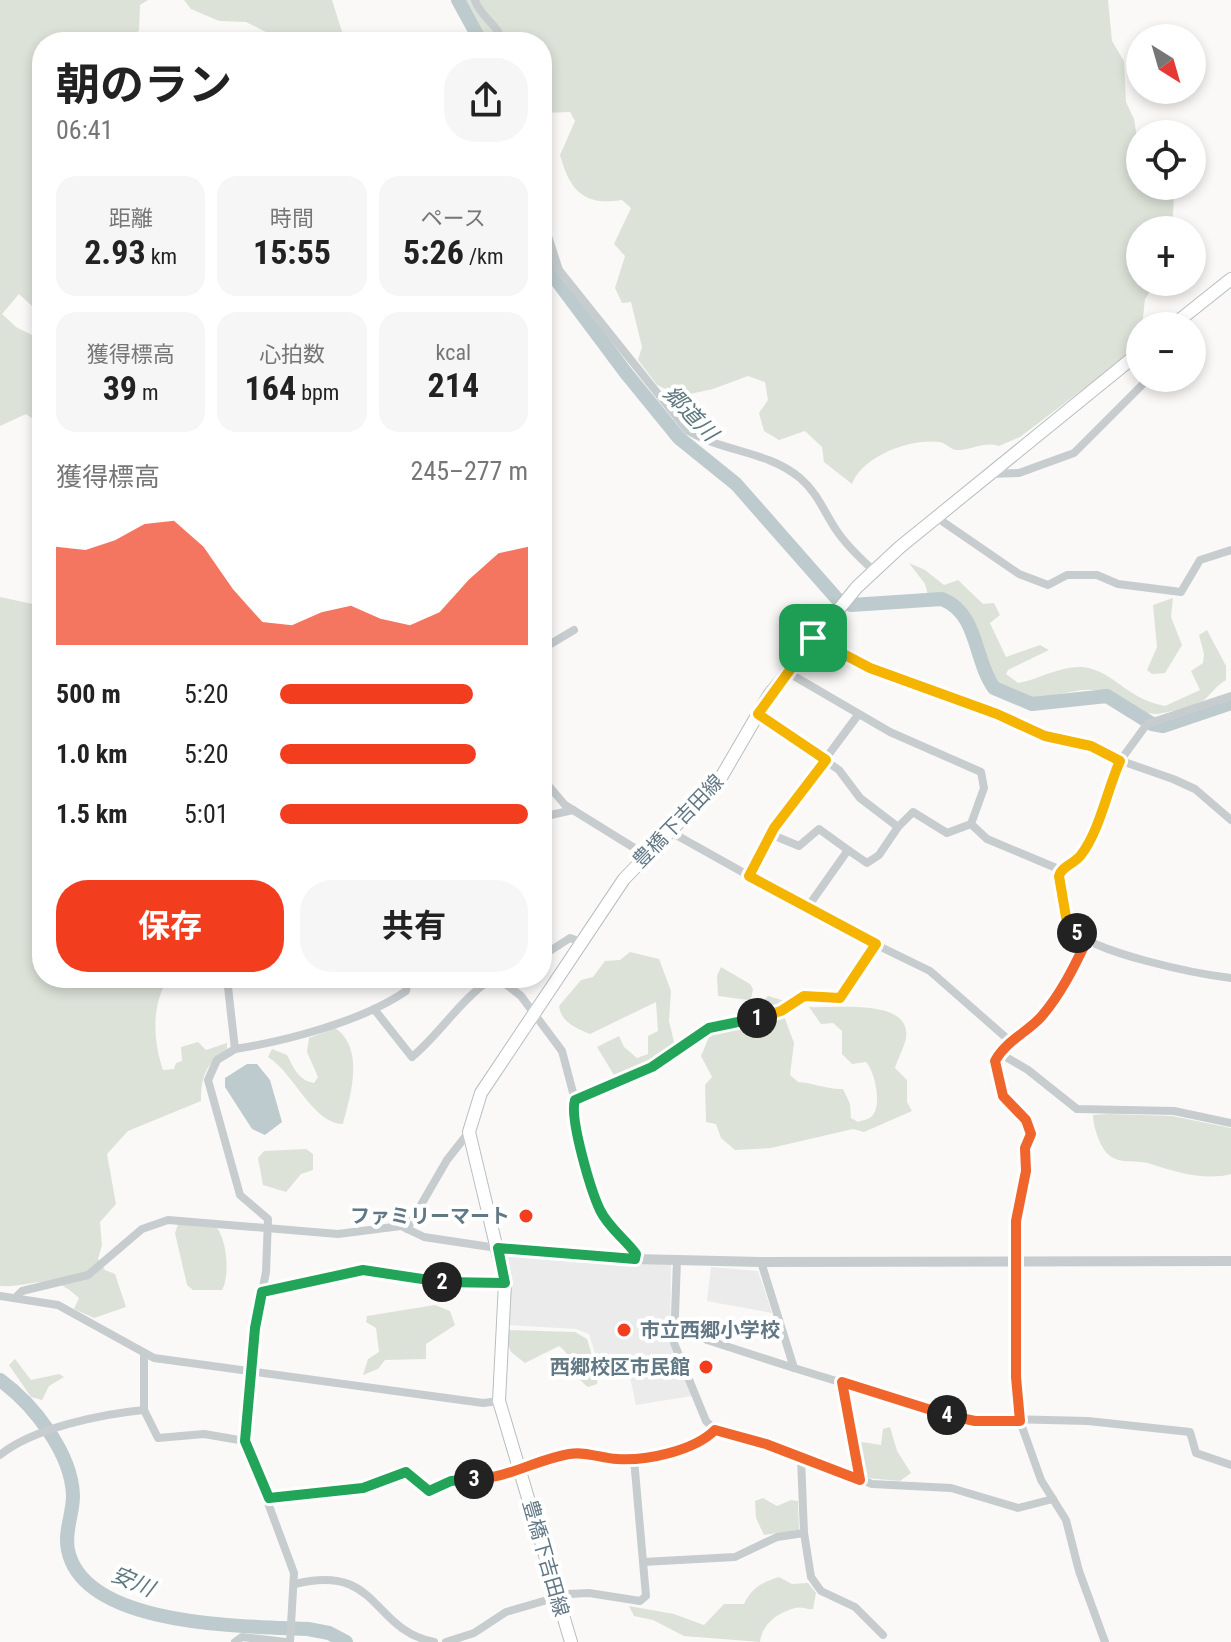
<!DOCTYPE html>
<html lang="ja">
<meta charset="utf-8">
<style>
body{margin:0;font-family:"Roboto Condensed","Noto Sans JP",sans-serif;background:#f6f6f6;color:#222;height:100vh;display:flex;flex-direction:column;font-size:30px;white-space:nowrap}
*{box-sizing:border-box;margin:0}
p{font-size:26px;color:#767676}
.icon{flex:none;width:44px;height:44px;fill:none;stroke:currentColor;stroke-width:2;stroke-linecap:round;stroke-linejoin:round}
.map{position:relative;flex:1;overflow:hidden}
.sheet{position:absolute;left:32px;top:32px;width:520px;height:956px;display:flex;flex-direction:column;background:#fff;border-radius:32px;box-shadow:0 4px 12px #0003}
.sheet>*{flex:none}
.needle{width:52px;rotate:143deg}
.buttons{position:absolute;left:1126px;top:24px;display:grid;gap:16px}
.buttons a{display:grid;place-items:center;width:80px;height:80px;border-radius:50%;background:#fff;box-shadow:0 4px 12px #0003;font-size:40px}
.pin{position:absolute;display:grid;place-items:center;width:68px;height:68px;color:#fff;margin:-34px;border-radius:16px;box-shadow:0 4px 12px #0006}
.km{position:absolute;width:40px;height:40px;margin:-20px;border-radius:50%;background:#222;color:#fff;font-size:22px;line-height:40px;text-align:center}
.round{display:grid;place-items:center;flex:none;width:84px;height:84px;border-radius:32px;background:#f6f6f6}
.headline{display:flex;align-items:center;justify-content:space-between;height:136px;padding:0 24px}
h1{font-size:44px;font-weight:700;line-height:60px}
.metrics{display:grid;grid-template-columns:repeat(3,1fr);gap:12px;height:136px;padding:8px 24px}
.metrics div{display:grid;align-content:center;border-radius:20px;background:#f6f6f6;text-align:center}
.metrics b{font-size:34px;font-weight:700}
.metrics small{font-size:22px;font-weight:400}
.metrics p{font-size:22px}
.chart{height:224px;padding:16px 24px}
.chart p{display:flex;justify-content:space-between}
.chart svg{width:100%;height:144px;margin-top:8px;fill:#f23d1e;opacity:.7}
.cta{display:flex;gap:16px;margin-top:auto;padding:16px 24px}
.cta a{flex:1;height:92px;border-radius:32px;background:#f23d1e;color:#fff;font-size:32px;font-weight:700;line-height:92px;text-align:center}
.cta a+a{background:#f6f6f6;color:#222}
ul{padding:0 24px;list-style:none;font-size:26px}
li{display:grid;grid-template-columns:128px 96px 1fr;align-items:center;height:60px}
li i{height:20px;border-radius:10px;background:#f23d1e}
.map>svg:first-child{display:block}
.built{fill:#eaebea}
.green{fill:#dce2d8}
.water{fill:#bdcbce}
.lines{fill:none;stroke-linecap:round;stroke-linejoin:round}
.river{stroke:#bdcbce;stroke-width:14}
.primary-casing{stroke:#b7bdc1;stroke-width:14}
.minor{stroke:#c7cccf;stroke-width:8}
.tertiary{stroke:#c7cccf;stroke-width:10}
.primary{stroke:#fff;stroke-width:12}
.split-1-casing{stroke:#fff;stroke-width:16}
.split-2-casing{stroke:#fff;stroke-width:16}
.split-3-casing{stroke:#fff;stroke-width:16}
.split-4-casing{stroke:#fff;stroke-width:16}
.split-5-casing{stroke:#fff;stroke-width:16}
.split-6-casing{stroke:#fff;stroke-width:16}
.split-1{stroke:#f5b400;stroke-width:10}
.split-2{stroke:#22a559;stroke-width:10}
.split-3{stroke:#22a559;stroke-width:10}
.split-4{stroke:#f0652b;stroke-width:10}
.split-5{stroke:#f0652b;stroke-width:10}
.split-6{stroke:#f5b400;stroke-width:10}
.poi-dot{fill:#f23d1e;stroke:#fff;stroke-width:3}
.labels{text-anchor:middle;stroke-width:8;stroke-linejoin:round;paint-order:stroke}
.street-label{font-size:20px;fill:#627885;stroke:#fff}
.poi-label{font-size:20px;font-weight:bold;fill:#627885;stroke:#fff;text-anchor:end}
.water-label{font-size:22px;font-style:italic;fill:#5d787e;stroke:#fff}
</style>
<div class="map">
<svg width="1231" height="1642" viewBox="0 0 1231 1642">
<rect width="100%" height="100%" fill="#faf9f7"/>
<g class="built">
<path d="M510 1256 671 1264 670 1343 692 1396 636 1405 629 1373 602 1376 589 1334 576 1329 508 1325 507 1258Z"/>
<path d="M711 1267 758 1271 772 1313 707 1301Z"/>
</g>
<g class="green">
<path d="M0 0H148L140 5 139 31 118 42H42V309L32 306 19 294 2 314 16 327 42 340V425L26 414 0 426Z"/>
<path d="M184 0H332L343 35 341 42H286L246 22 219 21 191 9Z"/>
<path d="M463 0H1108L1112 41 1124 61 1126 102 1134 119 1138 144 1140 186H1155L1174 197 1172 230H1140V282H1157L1145 299 1140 346 1020 437 999 446C982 441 972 451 956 450 950 449 946 443 939 442 911 438 862 456 852 484L824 462 822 447 805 431 779 440 764 431 759 413 768 400 765 382 748 376 713 389 680 396 657 385 638 360 642 347 631 302 622 303 615 288 625 256 614 244 631 208 622 200C585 206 570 192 560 155L575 121 570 112 542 113V42H485Z"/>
<path d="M909 563 925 570 944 585 958 580 983 604 994 603 1000 615 990 623 1006 657 1040 645 1049 650 1008 670 1006 674 1018 683C1041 679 1068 661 1092 669 1118 677 1129 699 1165 706L1200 690 1191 671 1203 663 1204 654 1199 635 1207 630 1226 666V680C1216 686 1212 693 1204 700 1195 707 1173 711 1163 713 1135 719 1120 692 1094 690 1066 688 1030 709 1004 689 978 669 978 634 965 607L951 598 928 595 925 584Z"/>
<path d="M0 597 42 606V697L36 717 42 720V978H188L165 984C151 1011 154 1043 163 1070L174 1069 176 1063 182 1061 181 1047 198 1042 206 1050 227 1043V1049C206 1064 201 1076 201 1101L128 1131 107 1154 116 1204 100 1222 102 1245 98 1259 105 1270 115 1274 126 1307 94 1318 74 1309 79 1298C49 1269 34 1288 0 1286Z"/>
<path d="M1173 598 1171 617 1182 645 1165 673 1152 674 1147 670 1157 647 1153 605Z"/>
<path d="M630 952 659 959 671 991 669 1021 675 1046 651 1063 614 1075 597 1047 619 1036 624 1047 637 1058 648 1054V1036L658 1031 656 1002 590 1034C576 1028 561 1022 559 1006L581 980 593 977 605 961 620 960Z"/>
<path d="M721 967 750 984 753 989 751 999 759 1005 768 996 788 1002 781 1008 794 1043 790 1075 798 1082C815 1083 828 1090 843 1089L850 1104 851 1118 858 1122C863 1120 867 1120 871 1117 883 1108 875 1071 866 1062L852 1064 842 1054V1031L833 1023 821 1024 809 1007C832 1009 912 997 906 1038 904 1048 898 1058 895 1068L907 1080V1102L912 1111 864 1132 853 1129 771 1148 735 1150 721 1138 716 1124 706 1122 705 1085 712 1077 701 1056 712 1030 729 1024 752 1022 753 1013 748 1000 718 996 717 976Z"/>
<path d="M335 1028C365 1048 351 1095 343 1124 313 1124 294 1073 268 1057L272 1049 287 1055C294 1068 298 1080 314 1083L318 1077 307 1052 309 1038Z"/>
<path d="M1109 1114 1172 1116 1231 1128V1174C1206 1181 1175 1172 1151 1164 1137 1159 1120 1165 1109 1155 1100 1148 1093 1126 1093 1115Z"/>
<path d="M306 1149 313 1154V1170L301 1174 286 1192 263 1185 258 1158 264 1151Z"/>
<path d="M178 1224 217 1228C227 1241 230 1276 222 1290H193L187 1285 175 1233Z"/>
<path d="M435 1305 450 1311 455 1325 426 1344V1359L385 1360 378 1369 363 1375 368 1359 379 1352 376 1328 366 1322 367 1316Z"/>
<path d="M508 1330 575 1332 587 1339 598 1375 597 1384 588 1387C573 1377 575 1358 559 1346L525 1363 511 1352 505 1336Z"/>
<path d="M15 1359 31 1380 59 1374 64 1377 49 1386 42 1400 31 1397 9 1365Z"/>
<path d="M890 1427 897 1451 911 1473 900 1481 866 1478 859 1445 862 1442 881 1445 883 1429Z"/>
<path d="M763 1498 777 1506 791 1500 798 1501 799 1530 764 1535 756 1518 755 1501Z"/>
<path d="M779 1577 792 1584 808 1583 816 1593 813 1609C808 1610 801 1606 795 1608 777 1613 762 1624 760 1642L684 1636 653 1620 634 1616 629 1606 674 1614 704 1625 724 1604H744C751 1589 762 1582 779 1577Z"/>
</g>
<path class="water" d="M247 1064H257L270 1080 282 1122 265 1135 252 1129 225 1087V1078Z"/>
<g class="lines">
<g class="river">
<path d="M458 0 481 42"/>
<path d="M542 235 558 282 626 373 679 438 736 484 838 600"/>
<path d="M851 605 942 599C979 614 973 658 994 688L1032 704 1107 696 1152 724 1163 726 1231 703"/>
<path d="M0 1380C33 1404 72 1453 73 1496 73 1514 64 1532 68 1550 84 1628 247 1626 308 1629L329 1633 346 1642"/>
</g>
<g class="primary-casing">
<g id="primary">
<path d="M1172 326 1231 279"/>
<path d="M571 1642 499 1401 505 1283 469 1132 481 1093 624 879 719 781 769 695 857 587 900 547 1140 352"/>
</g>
</g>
<g class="minor">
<path d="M475 0C480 17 500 26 502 42"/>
<path d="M542 218 559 270 687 430C724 453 766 450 800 478 819 494 825 515 839 534 849 548 861 559 873 570"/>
<path d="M990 474 1019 473 1074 453 1149 378"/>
<path d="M936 517 1019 574 1048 585 1067 575H1097L1118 584 1181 592 1200 560 1231 550"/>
<path d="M813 638 870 668 997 714 1045 736 1091 746 1113 758 1173 779 1195 789 1231 820"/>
<path d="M542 649 574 630"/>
<path d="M787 672 890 732 981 772 984 788 971 824"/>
<path d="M1231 696 1147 724 1120 761 1080 856 1061 870C1057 884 1062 918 1072 929 1093 953 1197 974 1231 978"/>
<path d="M758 714 839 770 860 798 898 827 913 812 947 833 971 824 987 839 1061 870"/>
<path d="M542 778 565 805 644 854"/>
<path d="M542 817 573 810"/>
<path d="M669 831 846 930 930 971 1011 1042"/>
<path d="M770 834 799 846 819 829 848 850"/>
<path d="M749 876 774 828 858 715"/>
<path d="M807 908 848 850 867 863 879 855 898 827"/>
<path d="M1087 940C1074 967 1061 994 1040 1017 1026 1033 1005 1042 995 1061 997 1105 1026 1105 1031 1134L1025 1148 1026 1171 1016 1221V1377L1020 1421 1041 1480 1066 1520 1079 1571 1105 1642"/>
<path d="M542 956 570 938 581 942"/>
<path d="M227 978 235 1049C286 1041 363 1021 406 991L407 984 399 978"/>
<path d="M498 978 521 996 562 1051 575 1100 576 1126 594 1195 610 1225 636 1254 635 1259"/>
<path d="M374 1009 412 1057C442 1032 460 999 493 978"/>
<path d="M235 1049 217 1060 208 1080 240 1195 268 1219 266 1272 255 1328 254 1372 245 1441 294 1573 290 1642"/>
<path d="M999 1053 1028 1070 1077 1109 1174 1111 1231 1123"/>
<path d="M575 1100 652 1067 690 1039 723 1022 781 1011 804 996 840 998 876 944"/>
<path d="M407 1229 447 1160 469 1132"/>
<path d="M677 1260 674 1343 706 1421 715 1430 766 1444 872 1484 951 1488 1018 1508 1053 1499"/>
<path d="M761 1262 794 1368 957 1418 1088 1421 1190 1432 1196 1453 1231 1465"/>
<path d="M262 1292 363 1270 436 1281 505 1283"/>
<path d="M0 1296 58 1305 154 1358 483 1403 499 1401"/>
<path d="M17 1296 22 1291 88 1275 142 1229 168 1220 338 1234 401 1226 424 1237 497 1248"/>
<path d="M673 1329 794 1368"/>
<path d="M144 1355V1410L158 1438 204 1434 245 1441"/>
<path d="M842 1382 860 1480"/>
<path d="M0 1455C33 1428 102 1414 144 1410"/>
<path d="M801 1458 804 1533 811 1577 821 1591 855 1607 883 1635"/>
<path d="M269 1498 363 1488 406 1472 429 1491 451 1481 495 1479 568 1454 587 1453 602 1458 634 1459 679 1449 703 1440 715 1430"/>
<path d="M643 1562 735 1557 777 1537 804 1533"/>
<path d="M295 1584C380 1563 370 1629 434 1642"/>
<path d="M235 1642 242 1637 286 1642"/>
<path d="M446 1642 474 1633 506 1612 568 1594 589 1593 640 1601 646 1596 634 1459"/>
</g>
<path class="tertiary" d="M498 1248 635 1259 761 1262 1231 1261"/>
<use href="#primary" class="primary"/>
</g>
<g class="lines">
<g class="split-1-casing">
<path id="split-1" d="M757 1018 781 1011 804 996 840 998 876 944 749 876 774 828 826 760 758 714 813 638"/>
</g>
<g class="split-2-casing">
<path id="split-2" d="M442 1282 505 1283 498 1248 635 1259 636 1254C625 1239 608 1227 600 1210 591 1191 569 1118 575 1100L652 1067 709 1028 757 1018"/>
</g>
<g class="split-3-casing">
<path id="split-3" d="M442 1282 363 1270 262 1292 255 1328 245 1441 269 1498 363 1488 406 1472 429 1491 451 1481 474 1479"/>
</g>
<g class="split-4-casing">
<path id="split-4" d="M474 1479C509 1478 535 1460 569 1454 586 1451 600 1458 617 1459 646 1461 694 1451 715 1430L766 1444 860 1480 842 1382 947 1415"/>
</g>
<g class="split-5-casing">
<path id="split-5" d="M947 1415 975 1421H1020L1016 1377V1221L1026 1171 1025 1148 1031 1134 1026 1120 1003 1096 995 1061C1005 1042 1026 1033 1041 1017 1061 994 1074 967 1087 940L1077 933"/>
</g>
<g class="split-6-casing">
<path id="split-6" d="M813 638 870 668 997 714 1045 736 1091 746 1120 761C1107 790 1100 830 1081 855 1074 864 1061 867 1059 876L1067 923 1077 933"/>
</g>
<use href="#split-1" class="split-1"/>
<use href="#split-2" class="split-2"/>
<use href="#split-3" class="split-3"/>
<use href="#split-4" class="split-4"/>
<use href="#split-5" class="split-5"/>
<use href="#split-6" class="split-6"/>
</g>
<g class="poi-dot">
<circle cx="526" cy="1216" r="8"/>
<circle cx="624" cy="1330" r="8"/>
<circle cx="706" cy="1367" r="8"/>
</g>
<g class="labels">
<g class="street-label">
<text transform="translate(678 821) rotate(-46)" y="7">豊橋下吉田線</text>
<text transform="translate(546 1558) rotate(74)" y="7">豊橋下吉田線</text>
</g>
<g class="poi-label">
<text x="510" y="1223">ファミリーマート</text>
<text x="640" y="1337" text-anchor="start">市立西郷小学校</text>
<text x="690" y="1374">西郷校区市民館</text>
</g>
<g class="water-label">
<text transform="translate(691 413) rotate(46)" y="8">郷道川</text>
<text transform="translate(133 1581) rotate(23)" y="8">安川</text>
</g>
</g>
</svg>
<div class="buttons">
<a><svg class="needle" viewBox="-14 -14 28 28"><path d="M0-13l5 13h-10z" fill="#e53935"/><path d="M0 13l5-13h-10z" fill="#767676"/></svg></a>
<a><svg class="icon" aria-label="locate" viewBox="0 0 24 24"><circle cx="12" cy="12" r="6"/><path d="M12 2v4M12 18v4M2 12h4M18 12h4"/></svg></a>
<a>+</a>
<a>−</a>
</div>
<div class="pin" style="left:813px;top:638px;background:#1e9e55"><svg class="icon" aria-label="arrive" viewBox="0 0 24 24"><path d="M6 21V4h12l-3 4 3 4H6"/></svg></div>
<b class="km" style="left:757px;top:1018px">1</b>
<b class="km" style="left:442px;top:1282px">2</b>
<b class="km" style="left:474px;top:1479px">3</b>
<b class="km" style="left:947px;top:1415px">4</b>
<b class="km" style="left:1077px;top:933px">5</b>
<section class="sheet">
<div class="headline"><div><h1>朝のラン</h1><p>06:41</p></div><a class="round"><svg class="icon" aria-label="share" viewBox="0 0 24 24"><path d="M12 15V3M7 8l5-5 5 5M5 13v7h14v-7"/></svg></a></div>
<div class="metrics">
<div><p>距離</p><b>2.93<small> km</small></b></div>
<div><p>時間</p><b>15:55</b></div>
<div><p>ペース</p><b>5:26<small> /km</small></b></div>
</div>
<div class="metrics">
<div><p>獲得標高</p><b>39<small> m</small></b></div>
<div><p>心拍数</p><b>164<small> bpm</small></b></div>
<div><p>kcal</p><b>214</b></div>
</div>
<div class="chart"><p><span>獲得標高</span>245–277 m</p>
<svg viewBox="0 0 160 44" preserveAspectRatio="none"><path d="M0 44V14L10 15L20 12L30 7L40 6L50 14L60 27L70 37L80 38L90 34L100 32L110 36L120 38L130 34L140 24L150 16L160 14V44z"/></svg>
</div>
<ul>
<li><b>500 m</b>5:20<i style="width:78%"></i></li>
<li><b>1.0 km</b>5:20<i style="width:79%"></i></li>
<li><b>1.5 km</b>5:01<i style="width:100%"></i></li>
</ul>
<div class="cta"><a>保存</a><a>共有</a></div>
</section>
</div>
